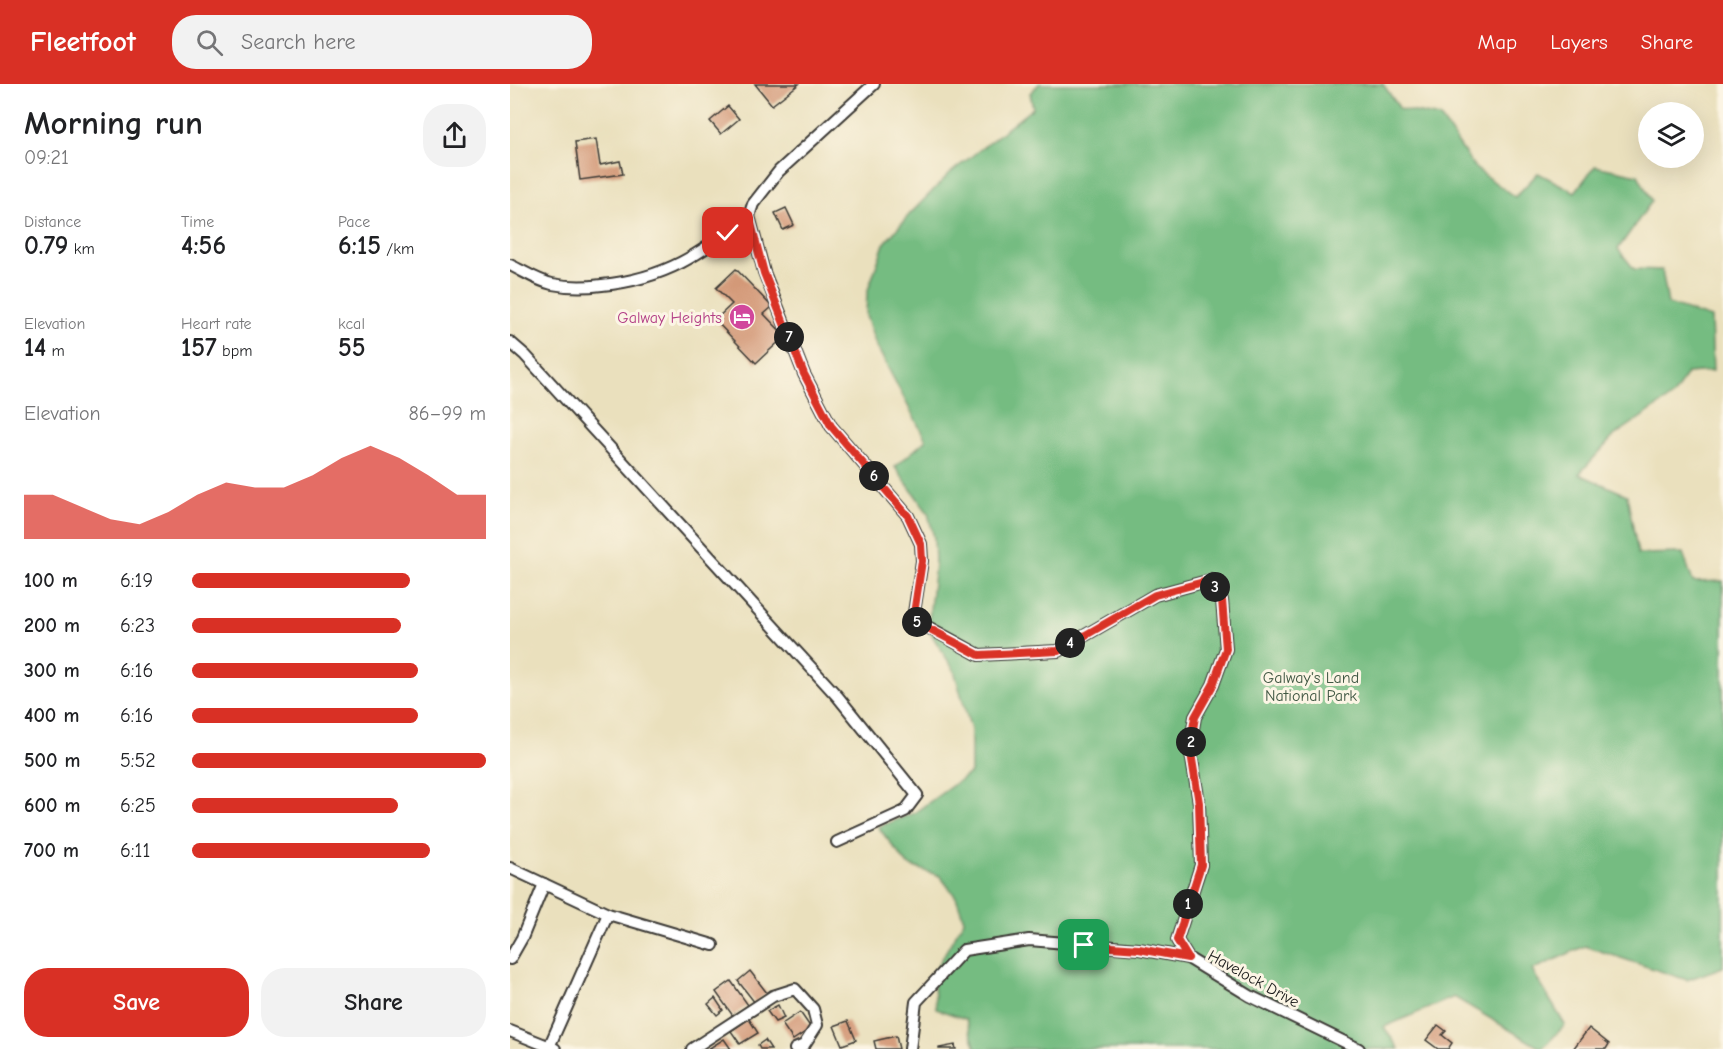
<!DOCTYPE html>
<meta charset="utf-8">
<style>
body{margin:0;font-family:"Comic Neue",sans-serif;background:#f2f2f2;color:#202124;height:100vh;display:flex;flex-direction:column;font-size:22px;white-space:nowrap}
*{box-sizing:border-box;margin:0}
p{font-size:20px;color:#757577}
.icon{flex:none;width:33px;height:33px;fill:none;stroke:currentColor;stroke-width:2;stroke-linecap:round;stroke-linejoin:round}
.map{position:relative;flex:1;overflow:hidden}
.side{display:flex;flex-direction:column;background:#fff;width:510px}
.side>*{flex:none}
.buttons{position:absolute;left:1128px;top:18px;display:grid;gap:12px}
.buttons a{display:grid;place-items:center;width:66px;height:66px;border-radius:50%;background:#fff;box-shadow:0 6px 24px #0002;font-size:30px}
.pin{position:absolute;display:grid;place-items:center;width:51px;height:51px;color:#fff;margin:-26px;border-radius:12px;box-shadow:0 3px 9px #0006}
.km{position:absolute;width:30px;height:30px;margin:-15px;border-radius:50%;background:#222;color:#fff;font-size:16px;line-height:30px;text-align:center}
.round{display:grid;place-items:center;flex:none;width:63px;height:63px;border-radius:24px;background:#f2f2f2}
.overview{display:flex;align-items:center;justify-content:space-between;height:102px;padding:0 24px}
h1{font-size:33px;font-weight:800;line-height:45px}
.figures{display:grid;grid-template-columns:repeat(3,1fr);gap:9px;height:102px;padding:6px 24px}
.figures div{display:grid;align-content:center}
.figures b{font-size:26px;font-weight:800}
.figures small{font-size:16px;font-weight:400}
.figures p{font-size:16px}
.chart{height:168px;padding:12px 24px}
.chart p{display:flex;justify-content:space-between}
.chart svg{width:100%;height:108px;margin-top:6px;fill:#d93025;opacity:.7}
.action{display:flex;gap:12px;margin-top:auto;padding:12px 24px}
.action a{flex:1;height:69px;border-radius:24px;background:#d93025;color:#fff;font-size:24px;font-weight:800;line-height:69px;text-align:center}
.action a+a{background:#f2f2f2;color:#202124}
ul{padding:0 24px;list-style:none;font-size:20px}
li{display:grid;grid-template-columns:96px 72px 1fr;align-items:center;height:45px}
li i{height:15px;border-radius:8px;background:#d93025}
header{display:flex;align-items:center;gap:36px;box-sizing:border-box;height:84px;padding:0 30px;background:#d93025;color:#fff}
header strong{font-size:28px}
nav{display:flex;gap:33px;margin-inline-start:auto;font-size:21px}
.search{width:420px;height:54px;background:#f2f2f2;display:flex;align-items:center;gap:15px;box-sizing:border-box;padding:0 21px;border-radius:24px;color:#757577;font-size:22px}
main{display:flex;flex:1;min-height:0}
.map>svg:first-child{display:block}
.forest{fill:#74bc81;stroke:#486c4e;stroke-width:1.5}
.building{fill:#d39877}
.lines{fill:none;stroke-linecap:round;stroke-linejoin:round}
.minor-casing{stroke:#3b3934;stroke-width:14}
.minor{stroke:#fff;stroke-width:10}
.route-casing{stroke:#fff;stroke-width:12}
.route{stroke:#d93025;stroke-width:8}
.labels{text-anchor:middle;stroke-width:6;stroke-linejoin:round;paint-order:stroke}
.hotel-label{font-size:16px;fill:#b23c85;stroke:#fcf5e5;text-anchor:end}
.park-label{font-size:16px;fill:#3f5642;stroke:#fcf5e5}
.street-label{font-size:16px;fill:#1c1c1c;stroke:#fcf5e5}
</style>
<header>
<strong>Fleetfoot</strong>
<div class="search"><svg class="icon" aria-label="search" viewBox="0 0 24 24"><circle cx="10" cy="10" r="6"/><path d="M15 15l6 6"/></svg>Search here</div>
<nav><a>Map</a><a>Layers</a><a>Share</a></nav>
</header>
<main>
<section class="side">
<div class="overview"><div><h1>Morning run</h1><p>09:21</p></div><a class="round"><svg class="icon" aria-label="share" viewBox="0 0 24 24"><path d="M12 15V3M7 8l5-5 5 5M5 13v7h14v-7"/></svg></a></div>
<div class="figures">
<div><p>Distance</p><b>0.79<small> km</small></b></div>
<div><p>Time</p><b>4:56</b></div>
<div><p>Pace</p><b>6:15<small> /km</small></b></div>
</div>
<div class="figures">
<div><p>Elevation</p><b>14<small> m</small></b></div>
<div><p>Heart rate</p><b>157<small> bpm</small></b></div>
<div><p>kcal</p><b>55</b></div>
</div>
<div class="chart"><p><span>Elevation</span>86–99 m</p>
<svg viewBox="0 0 160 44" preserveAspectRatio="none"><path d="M0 44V26L10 26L20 31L30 36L40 38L50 33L60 26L70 21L80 23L90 23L100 18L110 11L120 6L130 11L140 18L150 26L160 26V44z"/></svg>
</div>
<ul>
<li><b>100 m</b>6:19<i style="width:74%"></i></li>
<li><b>200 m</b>6:23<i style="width:71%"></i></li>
<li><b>300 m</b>6:16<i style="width:77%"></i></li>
<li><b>400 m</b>6:16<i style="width:77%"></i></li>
<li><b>500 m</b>5:52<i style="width:100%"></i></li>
<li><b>600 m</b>6:25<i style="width:70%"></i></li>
<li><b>700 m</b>6:11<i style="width:81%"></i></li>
</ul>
<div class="action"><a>Save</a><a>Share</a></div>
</section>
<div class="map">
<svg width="1213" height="965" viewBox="0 0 1213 965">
<rect width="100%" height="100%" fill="#fcf5e5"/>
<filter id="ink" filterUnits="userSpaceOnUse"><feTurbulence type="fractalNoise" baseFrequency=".0167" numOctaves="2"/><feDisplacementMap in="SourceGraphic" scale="12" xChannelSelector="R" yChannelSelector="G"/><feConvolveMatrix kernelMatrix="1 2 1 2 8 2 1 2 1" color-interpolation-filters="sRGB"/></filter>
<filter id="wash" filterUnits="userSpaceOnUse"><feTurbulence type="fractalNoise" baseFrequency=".008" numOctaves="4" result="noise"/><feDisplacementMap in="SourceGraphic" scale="24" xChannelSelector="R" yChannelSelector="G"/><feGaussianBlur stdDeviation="1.35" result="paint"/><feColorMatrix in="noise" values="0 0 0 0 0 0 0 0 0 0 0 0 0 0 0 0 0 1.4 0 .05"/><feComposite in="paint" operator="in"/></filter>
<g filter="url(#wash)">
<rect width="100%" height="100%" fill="#eae0bd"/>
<path class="forest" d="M529 0H873L890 25 930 33 965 84 1005 113 1028 89 1065 108 1085 82 1128 91 1142 117 1108 165 1124 185 1152 186 1158 220 1201 234 1203 287 1177 289 1164 311 1105 351 1069 390 1117 411 1128 470 1173 469 1183 498 1213 497V883L1177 896 1075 862 1022 886 1055 941 1032 965 944 913 874 943 889 965H466L456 935 426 925 423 890 454 836 446 813 430 792 398 781 368 743 404 729 461 688V646L444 586 418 545 425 479 424 454 418 429 385 383 416 356 366 261 356 232 357 209 374 160 399 131 439 90 523 24 520 9Z"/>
<g id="blocks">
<g class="building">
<path d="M245 0H289L262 21Z"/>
<path d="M218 22 229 35 211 50 200 37Z"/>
<path d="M86 55 90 81 110 77 113 90 70 96 65 58Z"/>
<path d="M276 124 284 141 273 146 265 129Z"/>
<path d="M226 185 262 223 254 230 275 252 246 279 205 236 222 220 206 204Z"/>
<path d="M240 887 257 909 245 919 228 897Z"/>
<path d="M221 897 238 921 223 932 206 908Z"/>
<path d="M205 914 213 926 207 931 198 920Z"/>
<path d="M268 921 274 934 265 938 257 927Z"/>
<path d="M290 928 301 944 283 956 272 940Z"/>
<path d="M239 935 248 949 230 960 221 947Z"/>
<path d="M338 937 346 956 332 961 324 942Z"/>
<path d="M928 941 936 947 932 951 942 959 938 965H928L916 956Z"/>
<path d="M1079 944 1099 960 1096 965H1063Z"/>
<path d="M386 952 389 965H366L364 957Z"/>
<path d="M214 955 221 965H198Z"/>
<path d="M255 956 261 965H250L248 961Z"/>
<path d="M445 961 446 965H429V964Z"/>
</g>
</g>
</g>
<g filter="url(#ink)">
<use href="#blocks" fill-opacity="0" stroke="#3b3934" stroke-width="1.5"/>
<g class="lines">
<g class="minor-casing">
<g id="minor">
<path d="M364 0 269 87 243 120 239 132 254 188 294 290 321 342 398 432 411 460 412 477 403 535 469 571 548 567 645 511 701 496 712 516 716 565 703 601 685 633 680 663 689 719 691 781 667 856 678 874 740 912 849 965"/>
<path d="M0 181C13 187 28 197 42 200 57 203 77 203 92 201 155 195 191 170 239 132"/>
<path d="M0 258 15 271 328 613 407 711 395 727 327 758"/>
<path d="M0 784 98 830 203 861"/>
<path d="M0 875 12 854 34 800"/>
<path d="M0 947 45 965"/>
<path d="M39 963 98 830"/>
<path d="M182 965 263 912 285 905 303 925 307 941 294 961 285 965"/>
<path d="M400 965 406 918 454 866 519 856 629 865 678 874"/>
</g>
</g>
<use href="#minor" class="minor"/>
</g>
</g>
<g class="lines" filter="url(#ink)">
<g class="route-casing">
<path id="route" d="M218 149 239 132 254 189 294 290 321 342 398 432 411 460 412 477 403 536 469 571 548 567 645 511 701 496 712 516 716 565 703 601 685 633 680 663 689 719 691 781 667 856 678 874 629 865 574 861"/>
</g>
<use href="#route" class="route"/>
</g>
<defs>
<g id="hotel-disc" transform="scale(1.35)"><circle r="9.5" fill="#d1479c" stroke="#fcf5e5"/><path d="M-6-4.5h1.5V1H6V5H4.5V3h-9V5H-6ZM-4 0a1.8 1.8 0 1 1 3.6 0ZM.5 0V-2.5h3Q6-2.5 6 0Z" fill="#fff"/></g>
</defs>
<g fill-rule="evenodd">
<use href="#hotel-disc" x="232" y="233"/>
</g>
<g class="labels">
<g class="hotel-label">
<text x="212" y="239">Galway Heights</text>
</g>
<g class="park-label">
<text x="801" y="599">Galway's Land<tspan x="801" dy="18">National Park</tspan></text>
</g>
<g class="street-label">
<text transform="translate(744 894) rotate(29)" y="6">Havelock Drive</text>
</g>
</g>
</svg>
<div class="buttons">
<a><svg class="icon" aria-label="layers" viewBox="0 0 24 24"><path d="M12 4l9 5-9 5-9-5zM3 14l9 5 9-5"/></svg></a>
</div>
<div class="pin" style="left:574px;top:861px;background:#1e9e55"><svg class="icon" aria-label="arrive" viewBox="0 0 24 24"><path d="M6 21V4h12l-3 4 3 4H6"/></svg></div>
<div class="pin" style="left:218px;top:149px;background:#d93025"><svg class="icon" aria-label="check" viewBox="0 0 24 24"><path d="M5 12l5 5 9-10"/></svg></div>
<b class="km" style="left:678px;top:820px">1</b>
<b class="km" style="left:681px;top:658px">2</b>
<b class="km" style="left:705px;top:503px">3</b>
<b class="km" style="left:560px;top:559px">4</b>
<b class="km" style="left:407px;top:538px">5</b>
<b class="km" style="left:364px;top:392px">6</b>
<b class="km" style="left:279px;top:253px">7</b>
</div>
</main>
